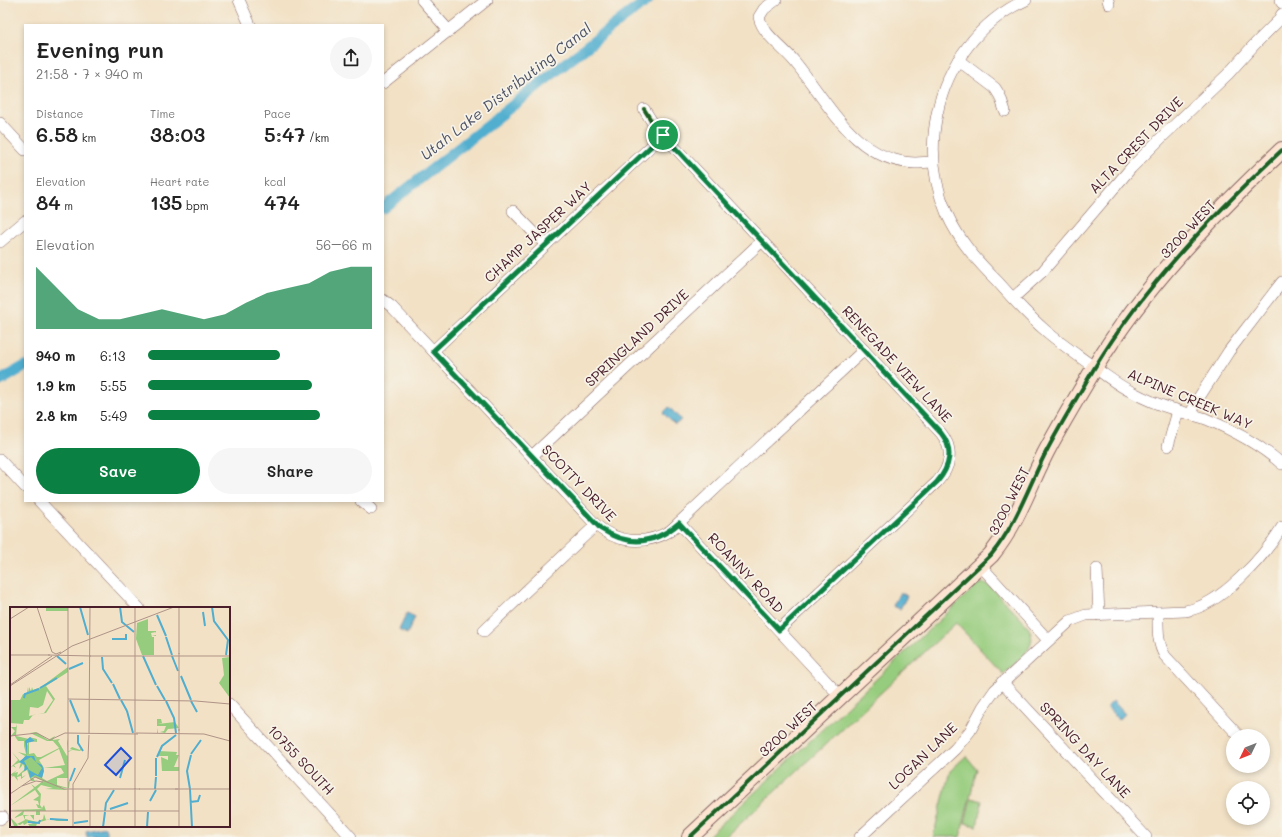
<!DOCTYPE html>
<meta charset="utf-8">
<style>
body{margin:0;font-family:Mali,sans-serif;background:#f6f6f6;color:#222;height:100vh;display:flex;flex-direction:column;font-size:15px;white-space:nowrap}
*{box-sizing:border-box;margin:0}
p{font-size:13px;color:#767676}
.icon{flex:none;width:22px;height:22px;fill:none;stroke:currentColor;stroke-width:2;stroke-linecap:round;stroke-linejoin:round}
.map{position:relative;flex:1;overflow:hidden}
.details{position:absolute;left:24px;top:24px;width:360px;height:478px;display:flex;flex-direction:column;background:#fff;border-radius:0px;box-shadow:0 2px 6px #0003}
.details>*{flex:none}
.needle{width:26px;rotate:227deg}
.tools{position:absolute;left:1226px;top:729px;display:grid;gap:8px}
.tools a{display:grid;place-items:center;width:44px;height:44px;border-radius:50%;background:#fff;box-shadow:0 2px 6px #0003;font-size:20px}
.pin{position:absolute;display:grid;place-items:center;width:34px;height:34px;color:#fff;margin:-17px;border:2px solid #fff;border-radius:50%;box-shadow:0 1px 4px #0007}
.round{display:grid;place-items:center;flex:none;width:42px;height:42px;border-radius:21px;background:#f6f6f6}
.head{display:flex;align-items:center;justify-content:space-between;height:68px;padding:0 12px}
h1{font-size:22px;font-weight:600;line-height:30px}
.figures{display:grid;grid-template-columns:repeat(3,1fr);gap:6px;height:68px;padding:4px 12px}
.figures div{display:grid;align-content:center}
.figures b{font-size:20px;font-weight:600}
.figures small{font-size:11px;font-weight:400}
.figures p{font-size:11px}
.chart{height:112px;padding:8px 12px}
.chart p{display:flex;justify-content:space-between}
.chart svg{width:100%;height:72px;margin-top:4px;fill:#0b8043;opacity:.7}
.cta{display:flex;gap:8px;margin-top:auto;padding:8px 12px}
.cta a{flex:1;height:46px;border-radius:24px;background:#0b8043;color:#fff;font-size:16px;font-weight:600;line-height:46px;text-align:center}
.cta a+a{background:#f6f6f6;color:#222}
ul{padding:0 12px;list-style:none;font-size:13px}
li{display:grid;grid-template-columns:64px 48px 1fr;align-items:center;height:30px}
li i{height:10px;border-radius:5px;background:#0b8043}
.map>svg:first-child{display:block}
.green{fill:#96cc7d;stroke:#707654}
.water{fill:#51aecf;stroke:#4e667d}
.lines{fill:none;stroke-linecap:round;stroke-linejoin:round}
.canal{stroke:#51aecf;stroke-width:11}
.street-casing{stroke:#856361;stroke-width:12}
.secondary-casing{stroke:#856361;stroke-width:18}
.street{stroke:#fff;stroke-width:11}
.secondary{stroke:#fde4d1;stroke-width:16}
.cycleway-casing{stroke:#f7f3e8;stroke-width:6}
.cycleway{stroke:#1b5e20;stroke-width:4}
.route-casing{stroke:#fff;stroke-width:8}
.route{stroke:#0b8043;stroke-width:5}
.labels{text-anchor:middle;stroke-width:3.5;stroke-linejoin:round;paint-order:stroke}
.street-label{font-size:14px;fill:#4a1f2b;stroke:#f7f3e8}
.water-label{font-size:15px;font-style:italic;fill:#4c5164;stroke:#f7f3e8}
.inset-river{fill:none;stroke:#51aecf;stroke-width:2}
.inset-road{fill:none;stroke:#af9387;stroke-width:1}
.view{fill:#1d4ed8;fill-opacity:0.15;stroke:#1d4ed8;stroke-width:2}
.inset-edge{fill:none;stroke:#4a1f2b;stroke-width:2}
</style>
<div class="map">
<svg width="1282" height="837" viewBox="0 0 1282 837">
<rect width="100%" height="100%" fill="#f7f3e8"/>
<filter id="ink" filterUnits="userSpaceOnUse"><feTurbulence type="fractalNoise" baseFrequency=".025" numOctaves="2"/><feDisplacementMap in="SourceGraphic" scale="8" xChannelSelector="R" yChannelSelector="G"/><feConvolveMatrix kernelMatrix="1 2 1 2 8 2 1 2 1" color-interpolation-filters="sRGB"/></filter>
<filter id="wash" filterUnits="userSpaceOnUse"><feTurbulence type="fractalNoise" baseFrequency=".012" numOctaves="4" result="noise"/><feDisplacementMap in="SourceGraphic" scale="16" xChannelSelector="R" yChannelSelector="G"/><feGaussianBlur stdDeviation="0.9" result="paint"/><feColorMatrix in="noise" values="0 0 0 0 0 0 0 0 0 0 0 0 0 0 0 0 0 1.4 0 .05"/><feComposite in="paint" operator="in"/></filter>
<g filter="url(#wash)">
<rect width="100%" height="100%" fill="#f2e1c5"/>
<g class="green">
<path d="M982 583 990 586 1026 624C1043 646 1018 660 1003 674L956 623 726 837H707L977 585Z"/>
<path d="M966 756 977 769 960 837H933L950 771Z"/>
<path d="M971 798 982 801 977 826 965 823Z"/>
</g>
<g class="water">
<path d="M669 407 681 420 675 425 663 413Z"/>
<path d="M900 592 907 596 900 609 893 606Z"/>
<path d="M407 613 415 617 407 634 399 630Z"/>
<path d="M1113 701 1125 714 1119 720 1107 707Z"/>
<path d="M105 827 107 836 87 837 86 831Z"/>
</g>
<g class="lines">
<g class="canal">
<path d="M383 208 622 19 648 0"/>
<path d="M0 381 25 366"/>
</g>
</g>
</g>
<g filter="url(#ink)">
<g class="lines">
<g class="street-casing">
<g id="street">
<path d="M239 0 250 25"/>
<path d="M422 0 449 31"/>
<path d="M776 0 764 9 759 17C763 35 783 47 795 62 828 102 855 161 915 163 921 163 927 162 933 162"/>
<path d="M1026 0C980 21 947 64 937 114 930 148 933 182 947 214 959 241 978 262 998 282 1013 299 1028 316 1046 331 1061 344 1079 356 1095 368 1107 376 1119 386 1132 392 1145 399 1159 405 1173 409 1184 413 1195 415 1206 419 1233 430 1260 445 1282 464"/>
<path d="M1108 0 1109 4"/>
<path d="M1280 0 1282 3"/>
<path d="M958 60 995 88 1000 96 1005 111"/>
<path d="M383 83 487 0"/>
<path d="M644 109 654 125 941 433C954 449 951 467 937 482L779 630"/>
<path d="M0 123 25 150"/>
<path d="M513 211 546 245"/>
<path d="M0 242 25 221"/>
<path d="M1013 298 1043 271 1131 168 1161 138 1228 74 1254 45 1278 21 1282 14"/>
<path d="M383 300 392 307 596 525C618 544 646 545 670 531L864 350"/>
<path d="M433 351 663 135"/>
<path d="M1191 414 1196 402 1229 351 1282 282"/>
<path d="M1168 446 1178 411"/>
<path d="M532 456 762 241"/>
<path d="M0 460 25 487"/>
<path d="M39 501 139 608"/>
<path d="M361 501 371 509"/>
<path d="M679 523 840 696"/>
<path d="M980 565 1048 640"/>
<path d="M1097 569 1099 615"/>
<path d="M1158 612C1158 628 1157 643 1165 656L1239 736"/>
<path d="M484 631 596 525"/>
<path d="M1002 682 1146 837"/>
<path d="M229 704 351 837"/>
<path d="M0 819 3 817"/>
<path d="M860 837 955 749 970 731 983 707 995 690 1070 621 1086 615 1185 611C1220 606 1264 557 1282 527"/>
</g>
</g>
<g class="secondary-casing">
<path id="secondary" d="M690 837 991 555C1017 523 1027 490 1045 454 1060 425 1078 396 1095 367 1145 285 1212 216 1282 150"/>
</g>
<use href="#street" class="street"/>
<use href="#secondary" class="secondary"/>
<g class="cycleway-casing">
<g id="cycleway">
<path d="M644 109 654 125 941 433C954 449 951 467 937 482L779 630"/>
<path d="M690 837 991 555C1017 523 1027 490 1045 454 1060 425 1078 396 1095 367 1145 285 1212 216 1282 150"/>
</g>
</g>
<use href="#cycleway" class="cycleway"/>
</g>
</g>
<g class="lines" filter="url(#ink)">
<g class="route-casing">
<path id="route" d="M663 135 941 433C954 449 950 467 937 482L779 630 679 523C655 544 629 547 601 529L433 351Z"/>
</g>
<use href="#route" class="route"/>
</g>
<g class="labels">
<g class="street-label">
<text transform="translate(1136 145) rotate(-46)" y="5">ALTA CREST DRIVE</text>
<text transform="translate(1188 229) rotate(-47)" y="5">3200 WEST</text>
<text transform="translate(538 232) rotate(-43)" y="5">CHAMP JASPER WAY</text>
<text transform="translate(637 338) rotate(-43)" y="5">SPRINGLAND DRIVE</text>
<text transform="translate(897 364) rotate(47)" y="5">RENEGADE VIEW LANE</text>
<text transform="translate(1190 399) rotate(23)" y="5">ALPINE CREEK WAY</text>
<text transform="translate(579 483) rotate(46)" y="5">SCOTTY DRIVE</text>
<text transform="translate(1009 501) rotate(-63)" y="5">3200 WEST</text>
<text transform="translate(746 573) rotate(47)" y="5">ROANNY ROAD</text>
<text transform="translate(788 729) rotate(-43)" y="5">3200 WEST</text>
<text transform="translate(1085 750) rotate(47)" y="5">SPRING DAY LANE</text>
<text transform="translate(923 756) rotate(-44)" y="5">LOGAN LANE</text>
<text transform="translate(301 760) rotate(47)" y="5">10755 SOUTH</text>
</g>
<g class="water-label">
<text transform="translate(506 92) rotate(-38)" y="5">Utah Lake Distributing Canal</text>
</g>
</g>
<g transform="translate(10 607)">
<rect width="220" height="220" fill="#f2e1c5"/>
<path d="M36 0H58V4H36ZM138 12V24H146V29L142 28H146V25L141 26 142 30H144V48H132L126 32 127 16ZM220 50V91L209 76 214 68 212 51ZM58 60V65L36 79 45 92 36 106 23 108 19 113H14L13 117 0 116V93H10L13 87 17 86V80L18 86 19 80 21 84 22 80 23 83 31 80ZM37 84 43 93 34 106 19 109 20 100 28 101 33 98ZM147 112H151L152 116 148 117 165 115 169 121 158 122 155 126H147V121L148 126H155L150 125 154 124 156 119H147ZM7 117 6 129 19 132 16 141 19 134H25L19 130 27 132V135L19 134V147L24 146 27 150H31L49 141 43 134H37L20 126 26 125 38 133 45 129 43 133 50 132 48 134 57 149 58 148 57 136 58 131V129V144L63 143 60 142 62 140 70 143V140L71 143 70 144 63 143 58 145V171H47V178L58 181V175L60 173 59 181H61H55L47 180 58 183 35 182 43 181 31 178 27 182 31 187 30 198 32 201 34 198 36 204H30V208H26V204H14L13 208H24V213L20 208 15 209V212L27 215 33 212 34 207 36 213 42 211 46 213 53 212H58V214H47L40 212 27 216 26 220H20L18 217H23L19 215 14 218 13 216 10 218 7 217 8 220H1L4 219 0 210 7 217 15 213 13 208 4 211 13 204 0 203 33 202 28 201 26 197 29 198 28 194 23 193 29 189 25 183 0 199 24 181 21 177 25 180 33 174 25 170 21 171H23L25 174H21L17 163 12 166V170L16 168 11 172V169L7 170 8 174 4 169 0 171 3 169 0 168 7 163 4 166 8 165 7 169 15 162 13 157 11 160 9 162 11 155 4 158 6 161 3 159 0 161 8 153 2 145 10 154 13 152 7 147 13 152 15 149 8 145 16 147 14 139H9H14V134H8L4 128 0 130 5 124 1 120H6ZM49 142 55 158 34 161 29 153ZM34 161H51L54 166 37 174 32 171ZM149 144 167 145 166 148H169L164 160H169V164H152L151 150 158 153V149H148Z" fill="#96cc7d" fill-rule="evenodd"/>
<path d="M20 130 25 134 17 136V149H24L26 155 32 158 34 164 32 171 25 168 20 171 18 162 14 164 15 158 9 155 17 148 15 134ZM21 150 32 161 28 168 19 163 14 154Z" fill="#51aecf" fill-rule="evenodd"/>
<path class="inset-river" d="M70 0 78 28M110 0 112 15 124 25M202 0 204 14 218 33 216 48M193 5 195 19M147 8 156 29M156 30 162 48M102 32H116V27M47 49 56 57M133 49 146 78M162 49 168 64M92 50 93 62 102 76M59 62 73 56M171 69 181 93M103 77 110 92M147 79 155 93M30 81 47 71M14 91 15 87 29 82M60 93 69 115M111 93 117 104M156 94 164 111 166 126M181 94 187 105M117 104 123 126M68 128V136L73 144M181 147 191 133M147 150 152 139 166 128M146 169V151M110 171 115 153M60 174 65 161M145 182 146 170M180 182 182 220M180 182 177 164 181 148M140 194 146 183M180 195 188 194 190 188M100 202 118 196M95 204 96 196 104 183M40 212 58 213M18 215 29 216 30 213M64 216 78 214M93 220 95 205M137 220 138 205"/>
<path class="inset-road" d="M27 0 42 45 46 47 51 45M58 0V204M125 0V182M169 0V47M0 12 19 0M169 46V124M0 48H40M38 48 81 49M79 49H220M0 78 42 49M0 79 62 39 164 0M58 92 186 94 220 97M126 126 194 127 220 134M79 127 80 0M0 129 27 126 40 133 55 126 128 127M12 179 26 174 33 175M125 181V220M80 182V220M129 182H168M165 182H220M0 187 25 170 54 182H130M0 204H169M63 220V177L78 151 79 128M169 220V122"/>
<path class="view" d="M111 141 121 151 106 168 95 158Z"/>
<rect width="220" height="220" class="inset-edge"/>
</g>
</svg>
<div class="tools">
<a><svg class="needle" viewBox="-14 -14 28 28"><path d="M0-13l5 13h-10z" fill="#e53935"/><path d="M0 13l5-13h-10z" fill="#767676"/></svg></a>
<a><svg class="icon" aria-label="locate" viewBox="0 0 24 24"><circle cx="12" cy="12" r="6"/><path d="M12 2v4M12 18v4M2 12h4M18 12h4"/></svg></a>
</div>
<div class="pin" style="left:663px;top:135px;background:#1e9e55"><svg class="icon" aria-label="arrive" viewBox="0 0 24 24"><path d="M6 21V4h12l-3 4 3 4H6"/></svg></div>
<section class="details">
<div class="head"><div><h1>Evening run</h1><p>21:58 · 7 × 940 m</p></div><a class="round"><svg class="icon" aria-label="share" viewBox="0 0 24 24"><path d="M12 15V3M7 8l5-5 5 5M5 13v7h14v-7"/></svg></a></div>
<div class="figures">
<div><p>Distance</p><b>6.58<small> km</small></b></div>
<div><p>Time</p><b>38:03</b></div>
<div><p>Pace</p><b>5:47<small> /km</small></b></div>
</div>
<div class="figures">
<div><p>Elevation</p><b>84<small> m</small></b></div>
<div><p>Heart rate</p><b>135<small> bpm</small></b></div>
<div><p>kcal</p><b>474</b></div>
</div>
<div class="chart"><p><span>Elevation</span>56–66 m</p>
<svg viewBox="0 0 160 44" preserveAspectRatio="none"><path d="M0 44V6L10 19L20 32L30 38L40 38L50 35L60 32L70 35L80 38L90 35L100 28L110 22L120 19L130 16L140 9L150 6L160 6V44z"/></svg>
</div>
<ul>
<li><b>940 m</b>6:13<i style="width:59%"></i></li>
<li><b>1.9 km</b>5:55<i style="width:73%"></i></li>
<li><b>2.8 km</b>5:49<i style="width:77%"></i></li>
</ul>
<div class="cta"><a>Save</a><a>Share</a></div>
</section>
</div>
